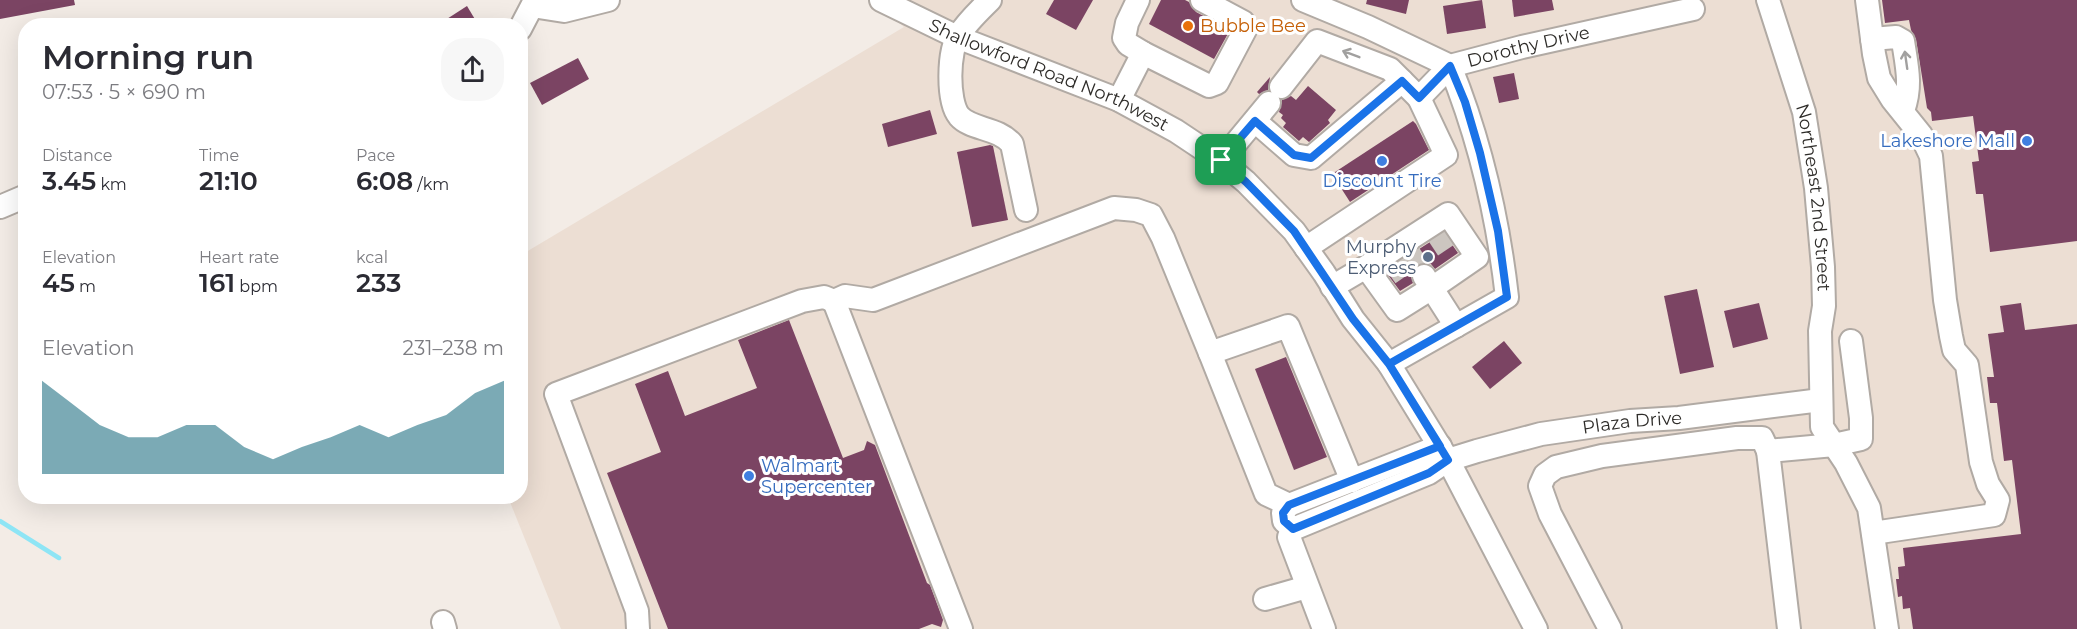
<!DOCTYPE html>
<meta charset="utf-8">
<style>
body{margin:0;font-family:Montserrat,sans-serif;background:#f7f7f7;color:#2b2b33;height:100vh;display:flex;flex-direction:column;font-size:22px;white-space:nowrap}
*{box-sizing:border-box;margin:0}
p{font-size:20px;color:#7c7c81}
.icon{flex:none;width:33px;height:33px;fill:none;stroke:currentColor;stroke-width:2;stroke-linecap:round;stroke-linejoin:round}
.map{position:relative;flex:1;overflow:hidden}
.sheet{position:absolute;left:18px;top:18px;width:510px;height:486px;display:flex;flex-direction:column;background:#fff;border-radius:24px;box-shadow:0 6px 24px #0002}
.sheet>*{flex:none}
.pin{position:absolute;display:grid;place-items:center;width:51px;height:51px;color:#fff;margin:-26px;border-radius:12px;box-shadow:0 3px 9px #0006}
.round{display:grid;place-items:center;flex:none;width:63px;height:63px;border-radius:24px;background:#f7f7f7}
.overview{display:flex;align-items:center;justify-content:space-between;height:102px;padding:0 24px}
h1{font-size:33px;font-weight:600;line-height:45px}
.stats{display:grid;grid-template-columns:repeat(3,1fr);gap:9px;height:102px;padding:6px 24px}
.stats div{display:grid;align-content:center}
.stats b{font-size:26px;font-weight:600}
.stats small{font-size:16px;font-weight:400}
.stats p{font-size:16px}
.chart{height:168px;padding:12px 24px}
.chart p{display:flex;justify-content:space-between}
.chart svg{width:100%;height:108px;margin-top:6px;fill:#448797;opacity:.7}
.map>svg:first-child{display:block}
.built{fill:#ecded3}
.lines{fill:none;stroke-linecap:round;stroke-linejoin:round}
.stream{stroke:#8ee5f5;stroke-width:4.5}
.building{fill:#7b4463}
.minor-tunnel{stroke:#ccc6c0;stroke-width:22;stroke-dasharray:22 11;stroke-linecap:butt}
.minor-casing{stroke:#b1aaa4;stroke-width:26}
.minor{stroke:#fff;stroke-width:22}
.oneway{stroke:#a1a09f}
.route-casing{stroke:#fff;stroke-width:12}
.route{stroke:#1a73e8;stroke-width:8}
.food-dot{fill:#e8710a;stroke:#fff;stroke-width:2}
.shop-dot{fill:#3f7fe0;stroke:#fff;stroke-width:2}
.service-dot{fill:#5c6f8a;stroke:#fff;stroke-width:2}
.labels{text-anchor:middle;stroke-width:6;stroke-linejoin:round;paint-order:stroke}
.food-label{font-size:18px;fill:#c56008;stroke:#fff;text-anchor:start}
.street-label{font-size:18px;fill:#2e2c29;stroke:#fff}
.shop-label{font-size:18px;fill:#366cbe;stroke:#fff;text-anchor:end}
.service-label{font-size:18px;fill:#4e5e75;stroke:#fff;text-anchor:end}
</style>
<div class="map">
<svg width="2077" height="629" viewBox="0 0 2077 629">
<rect width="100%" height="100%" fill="#f3ece6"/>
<path class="built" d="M871 0H2077V629H561L508 497 520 496 521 255 904 27Z"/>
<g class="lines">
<path class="stream" d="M0 521 59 558"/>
</g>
<g class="building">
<path d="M0 0H74L75 5 0 19Z"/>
<path d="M1054 0H1093L1076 30 1046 14Z"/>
<path d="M1161 0H1185L1189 2 1196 12 1230 30 1214 59 1149 24Z"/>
<path d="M1367 0H1409L1406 14 1366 4Z"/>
<path d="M1482 0 1486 28 1447 34 1443 6Z"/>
<path d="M1512 0H1552L1554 10 1514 17Z"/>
<path d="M1882 0H2077V241L1990 252 1983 194H1976L1972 162 1979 161 1973 116 1932 121 1931 112 1927 108 1916 39 1911 30 1909 20 1885 23Z"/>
<path d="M467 6 479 26H436Z"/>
<path d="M578 58 589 79 542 105 530 83Z"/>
<path d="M1514 73 1519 99 1499 103 1493 77Z"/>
<path d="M1270 77 1268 90 1259 94 1257 92Z"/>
<path d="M1308 86 1336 110 1328 120 1330 123 1309 142 1303 137 1299 141 1283 127 1286 123 1281 118 1283 115 1279 112 1282 100 1291 96 1296 100Z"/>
<path d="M930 110 937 134 888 147 882 124Z"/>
<path d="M1413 121 1416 124 1429 150 1350 202 1332 174Z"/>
<path d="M990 145 993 146 1008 220 972 227 957 152Z"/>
<path d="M1444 233 1458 253 1435 269 1431 264 1424 263 1416 265 1412 270 1411 276 1413 283 1400 291 1385 271Z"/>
<path d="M1697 289 1714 367 1680 374 1664 296Z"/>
<path d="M1759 303 1768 339 1733 348 1724 311Z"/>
<path d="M2021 303 2025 330 2077 324V629H1913L1910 608 1903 609 1902 596 1898 597 1896 579H1899L1898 567 1905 566 1903 548 2021 534 2012 460 2004 461 1997 403H1990L1987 377H1994L1988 334 2004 332 2000 306Z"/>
<path d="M789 320 843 458 864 450 867 441 875 445 927 583 930 585 943 620 941 627 932 624 919 629H668L607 473 661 452 635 384 668 371 685 416 757 388 738 340Z"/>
<path d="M1504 341 1522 363 1490 389 1472 367Z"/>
<path d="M1286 357 1327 457 1294 470 1255 369Z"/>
</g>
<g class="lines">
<g class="minor-tunnel">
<path d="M1435 231 1453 258"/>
<path d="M1407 249 1424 276"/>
<path d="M1392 259 1410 285"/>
</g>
<g class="minor-casing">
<g id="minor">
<path id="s1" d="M881 0 957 37 1119 100 1176 131 1221 161 1246 182 1294 231 1324 273 1353 319 1389 364 1448 460 1536 629"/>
<path d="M990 0C979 11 967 22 959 35 948 50 947 101 959 116 971 130 998 127 1012 144L1026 210"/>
<path id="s2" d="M1303 0 1368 27 1450 66 1522 47 1693 9"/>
<path id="s3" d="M1768 0 1804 112 1816 188 1823 267 1824 306 1820 331 1822 427 1846 463 1869 508 1887 629"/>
<path d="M1867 0 1874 54 1879 78 1892 99 1921 135 1931 156 1945 300 1951 336 1954 350 1967 365 1981 462 1988 484 1998 500 1994 515 1873 533"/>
<path d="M520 29 532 6 564 11 608 0"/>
<path d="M1872 39 1896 37 1903 41C1907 67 1912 86 1903 111"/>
<path d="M1143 53 1209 86 1217 83 1245 30 1243 22 1202 0"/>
<path d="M1281 87 1317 41 1390 69 1419 98 1450 66C1480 140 1498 218 1507 297L1389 364"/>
<path d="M1119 100 1143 53 1128 44 1124 38 1127 23 1138 0"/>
<path d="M1255 121 1294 155 1311 158 1402 81"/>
<path d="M1221 161 1269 103"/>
<path d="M0 207 26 196"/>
<path d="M1306 248 1446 155 1419 98"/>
<path d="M1424 276 1456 326"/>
<path d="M1332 287 1366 267 1397 310 1432 288 1477 257 1448 214 1366 267"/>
<path d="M1210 353 1266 494 1289 505"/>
<path d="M1768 451 1789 629"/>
<path d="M1293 529 1284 521 1283 513 1289 505 1440 446"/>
<path d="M1265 599 1307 587"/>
<path d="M443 622 445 629"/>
<path d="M638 629 637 611 556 394 802 301 824 297 834 301"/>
<path d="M961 629 834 301 845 296 873 300 1114 208 1136 210 1151 215 1163 238 1210 353 1288 326 1352 481"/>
<path id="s4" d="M1324 629 1289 537 1293 529 1429 473 1448 460 1477 451 1541 434 1630 421 1679 418 1821 400"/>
<path d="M1610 629 1550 514 1540 486 1545 475 1556 467 1602 456 1737 438H1762L1768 451 1834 445 1861 439V418L1851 341"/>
</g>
</g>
<use href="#minor" class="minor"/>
</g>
<defs><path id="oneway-shaft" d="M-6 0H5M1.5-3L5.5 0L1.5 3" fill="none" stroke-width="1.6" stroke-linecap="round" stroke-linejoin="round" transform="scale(1.5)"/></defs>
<g class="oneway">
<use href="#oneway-shaft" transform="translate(1351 54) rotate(-159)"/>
<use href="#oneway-shaft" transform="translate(1906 60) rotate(-98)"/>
</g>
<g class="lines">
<g class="route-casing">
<path id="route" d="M1221 160 1246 182 1294 231 1353 319 1389 364 1440 446 1289 505 1283 513 1284 521 1293 529 1429 473 1448 460 1389 364 1507 297 1498 231 1480 153 1465 102 1450 66 1419 98 1402 81 1311 158 1294 155 1255 121 1221 160"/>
</g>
<use href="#route" class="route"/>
</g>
<circle class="food-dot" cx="1188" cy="26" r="6"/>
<g class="shop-dot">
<circle cx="2027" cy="141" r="6"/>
<circle cx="1382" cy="161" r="6"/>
<circle cx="749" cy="476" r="6"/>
</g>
<circle class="service-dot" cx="1428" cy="257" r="6"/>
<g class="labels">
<g class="food-label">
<text x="1200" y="32">Bubble Bee</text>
</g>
<g class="street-label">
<text dy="6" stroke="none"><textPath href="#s2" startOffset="242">Dorothy Drive</textPath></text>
<text dy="6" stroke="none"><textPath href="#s1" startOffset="184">Shallowford Road Northwest</textPath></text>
<text dy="6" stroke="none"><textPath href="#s3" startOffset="204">Northeast 2nd Street</textPath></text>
<text dy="6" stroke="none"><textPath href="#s4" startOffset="466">Plaza Drive</textPath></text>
</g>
<g class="shop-label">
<text x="2015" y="147">Lakeshore Mall</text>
<text x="1382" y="187" text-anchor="middle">Discount Tire</text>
<text x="761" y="472" text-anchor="start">Walmart<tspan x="761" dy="21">Supercenter</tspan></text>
</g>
<g class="service-label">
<text x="1416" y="253">Murphy<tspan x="1416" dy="21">Express</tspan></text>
</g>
</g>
</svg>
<div class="pin" style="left:1221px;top:160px;background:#1e9e55"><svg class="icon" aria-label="arrive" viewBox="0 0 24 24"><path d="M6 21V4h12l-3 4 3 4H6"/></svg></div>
<section class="sheet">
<div class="overview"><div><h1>Morning run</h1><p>07:53 · 5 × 690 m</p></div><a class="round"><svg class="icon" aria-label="share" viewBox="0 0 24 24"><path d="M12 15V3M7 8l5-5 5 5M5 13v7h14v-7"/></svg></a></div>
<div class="stats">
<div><p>Distance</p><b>3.45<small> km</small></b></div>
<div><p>Time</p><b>21:10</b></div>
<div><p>Pace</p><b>6:08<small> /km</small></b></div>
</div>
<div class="stats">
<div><p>Elevation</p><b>45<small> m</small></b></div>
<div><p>Heart rate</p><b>161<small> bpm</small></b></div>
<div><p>kcal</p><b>233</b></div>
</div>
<div class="chart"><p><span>Elevation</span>231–238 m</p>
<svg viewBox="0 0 160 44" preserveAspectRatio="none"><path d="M0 44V6L10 15L20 24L30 29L40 29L50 24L60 24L70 33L80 38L90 33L100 29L110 24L120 29L130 24L140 20L150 11L160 6V44z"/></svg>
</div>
</section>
</div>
